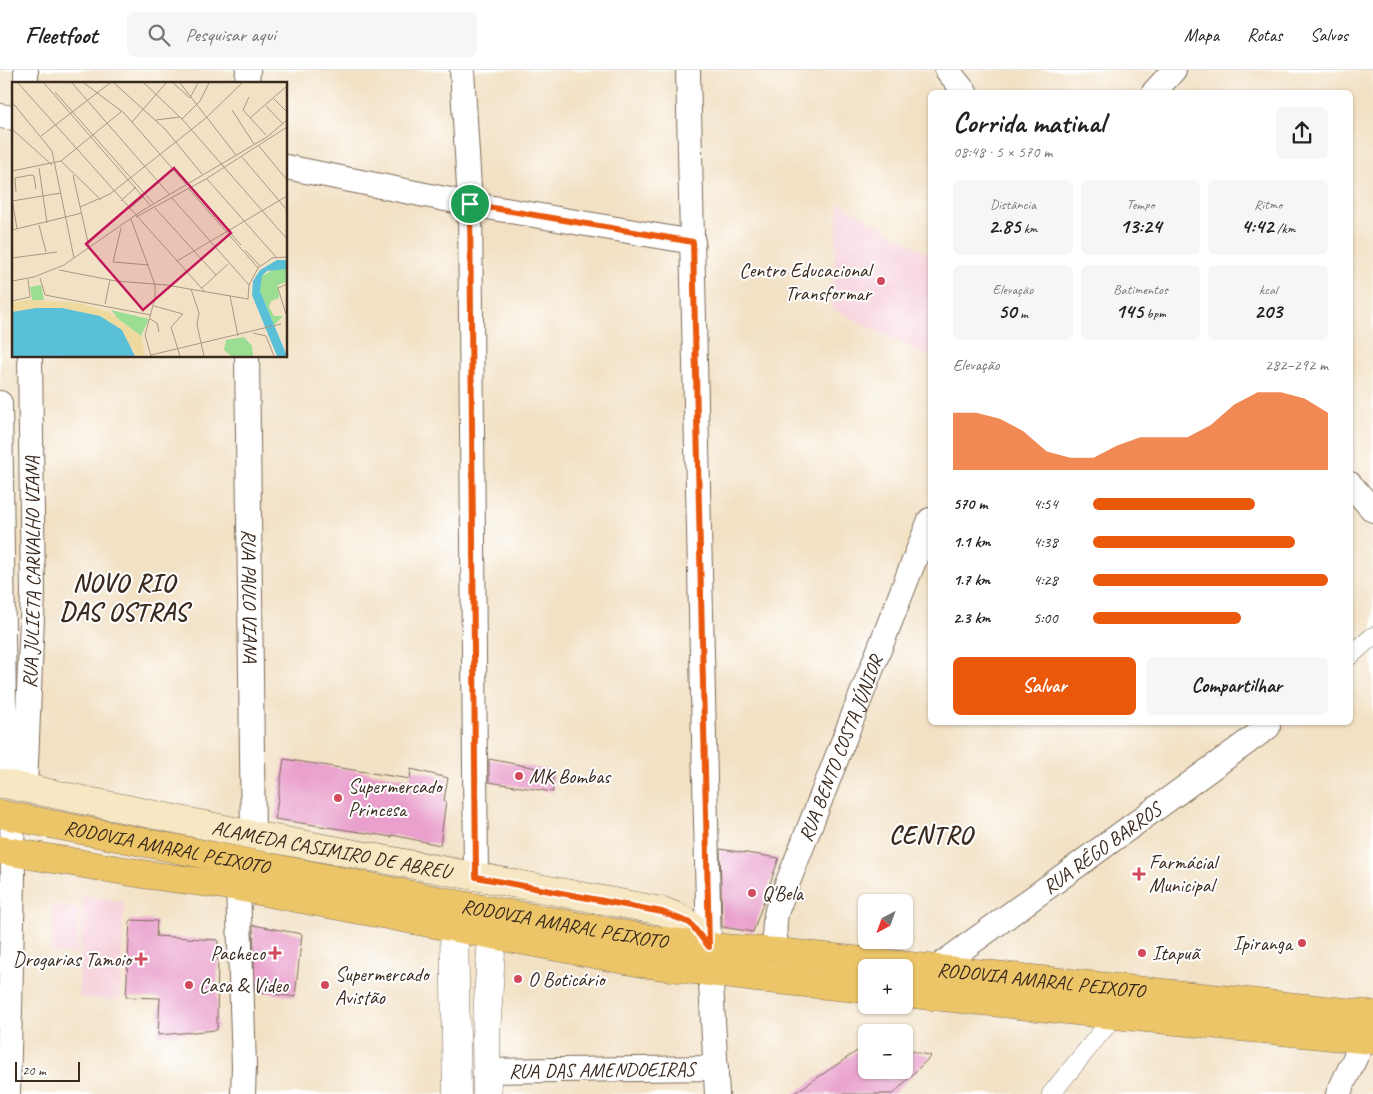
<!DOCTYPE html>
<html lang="pt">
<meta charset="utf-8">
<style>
body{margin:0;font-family:Caveat,sans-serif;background:#f6f6f6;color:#222;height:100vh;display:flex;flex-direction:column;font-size:19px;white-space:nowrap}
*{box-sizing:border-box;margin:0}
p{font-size:16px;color:#767676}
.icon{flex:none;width:28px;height:28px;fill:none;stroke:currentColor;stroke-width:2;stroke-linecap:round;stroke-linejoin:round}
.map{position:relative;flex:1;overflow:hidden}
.drawer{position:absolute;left:928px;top:20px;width:425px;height:635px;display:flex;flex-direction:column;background:#fff;border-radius:8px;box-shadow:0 1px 4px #0004}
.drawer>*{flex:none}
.needle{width:32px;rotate:221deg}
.tools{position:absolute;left:858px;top:824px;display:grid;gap:10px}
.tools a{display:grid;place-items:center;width:55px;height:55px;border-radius:8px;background:#fff;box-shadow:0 1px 4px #0004;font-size:25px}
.scale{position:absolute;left:15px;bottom:12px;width:65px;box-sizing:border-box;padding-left:5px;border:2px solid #3b2a1e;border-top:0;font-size:14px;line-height:18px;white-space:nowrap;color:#3b2a1e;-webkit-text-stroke:4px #fff;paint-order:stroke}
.pin{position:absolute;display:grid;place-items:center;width:42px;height:42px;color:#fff;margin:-21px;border:2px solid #fff;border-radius:50%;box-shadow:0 1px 5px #0007}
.round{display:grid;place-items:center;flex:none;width:52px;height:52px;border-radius:8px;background:#f6f6f6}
.summary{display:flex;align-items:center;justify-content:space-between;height:85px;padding:0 25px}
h1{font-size:28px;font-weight:600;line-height:38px}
.stats{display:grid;grid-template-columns:repeat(3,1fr);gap:8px;height:85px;padding:5px 25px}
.stats div{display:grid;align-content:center;border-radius:8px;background:#f6f6f6;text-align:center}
.stats b{font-size:21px;font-weight:600}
.stats small{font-size:14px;font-weight:400}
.stats p{font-size:14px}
.chart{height:140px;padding:10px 25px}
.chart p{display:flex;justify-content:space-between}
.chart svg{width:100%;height:90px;margin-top:5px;fill:#ea580c;opacity:.7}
.button{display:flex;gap:10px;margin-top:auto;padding:10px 25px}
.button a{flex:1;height:58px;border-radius:8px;background:#ea580c;color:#fff;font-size:20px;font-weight:600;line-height:58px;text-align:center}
.button a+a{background:#f6f6f6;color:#222}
ul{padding:0 25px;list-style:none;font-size:16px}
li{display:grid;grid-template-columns:80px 60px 1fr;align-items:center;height:38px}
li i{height:12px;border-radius:6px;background:#ea580c}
header{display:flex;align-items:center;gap:30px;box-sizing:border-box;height:70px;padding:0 25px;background:#fff;border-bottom:1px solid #e0e0e0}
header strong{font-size:24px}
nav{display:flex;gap:28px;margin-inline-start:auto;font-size:18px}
.search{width:350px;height:45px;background:#f6f6f6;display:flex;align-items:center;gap:12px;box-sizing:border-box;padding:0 18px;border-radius:8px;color:#767676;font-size:19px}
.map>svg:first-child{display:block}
.built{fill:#f6cfd9}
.building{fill:#e9a0cc}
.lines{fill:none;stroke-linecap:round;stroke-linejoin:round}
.pedestrian-casing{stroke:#7b6a58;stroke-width:19}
.minor-casing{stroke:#7b6a58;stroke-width:26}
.tertiary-casing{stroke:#7b6a58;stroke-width:29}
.secondary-casing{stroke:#7b6a58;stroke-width:29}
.trunk-casing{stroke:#7b6a58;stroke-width:29}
.pedestrian{stroke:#fff;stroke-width:18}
.minor{stroke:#fff;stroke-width:24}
.tertiary{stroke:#fff;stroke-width:28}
.secondary{stroke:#f7e8c3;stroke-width:28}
.trunk{stroke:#ecc569;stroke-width:28}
.route-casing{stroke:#fff;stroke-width:10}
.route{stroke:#ea580c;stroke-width:6}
.poi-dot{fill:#d1495b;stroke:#fff;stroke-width:2}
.labels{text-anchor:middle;stroke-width:4;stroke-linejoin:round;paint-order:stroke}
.poi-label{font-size:20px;fill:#3b2a1e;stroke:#fff;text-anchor:start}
.street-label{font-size:20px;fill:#3b2a1e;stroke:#fff}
.district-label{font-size:25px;font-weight:bold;letter-spacing:1px;fill:#3b2a1e;stroke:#fff}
.inset-road{fill:none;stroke:#a99882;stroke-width:1}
.view{fill:#c2185b;fill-opacity:0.15;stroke:#c2185b;stroke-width:2.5}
.inset-edge{fill:none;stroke:#3b2a1e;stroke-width:2.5}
</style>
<header>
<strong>Fleetfoot</strong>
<div class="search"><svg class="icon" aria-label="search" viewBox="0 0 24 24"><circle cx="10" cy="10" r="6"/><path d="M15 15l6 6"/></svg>Pesquisar aqui</div>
<nav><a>Mapa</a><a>Rotas</a><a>Salvos</a></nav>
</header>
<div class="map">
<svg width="1373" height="1024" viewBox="0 0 1373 1024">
<rect width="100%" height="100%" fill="#fff"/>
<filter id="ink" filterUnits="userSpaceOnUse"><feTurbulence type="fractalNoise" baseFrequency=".02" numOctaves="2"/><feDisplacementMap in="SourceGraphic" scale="10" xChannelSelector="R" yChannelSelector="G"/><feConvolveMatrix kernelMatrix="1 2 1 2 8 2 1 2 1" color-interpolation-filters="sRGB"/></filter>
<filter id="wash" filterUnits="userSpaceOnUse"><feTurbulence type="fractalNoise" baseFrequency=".0096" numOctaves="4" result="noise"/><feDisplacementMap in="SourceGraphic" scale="20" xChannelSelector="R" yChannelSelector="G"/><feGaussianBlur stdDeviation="1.12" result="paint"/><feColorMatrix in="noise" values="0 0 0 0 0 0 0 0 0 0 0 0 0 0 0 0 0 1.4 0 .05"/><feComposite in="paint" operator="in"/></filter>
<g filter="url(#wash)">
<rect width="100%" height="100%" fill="#f2e1c4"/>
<g class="built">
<path d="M839 133 930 185V287L831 238Z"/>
<path d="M82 825 124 832 120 930 79 928Z"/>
<path d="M52 835 78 839 77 885 52 883Z"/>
</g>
<g id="blocks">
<g class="building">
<path d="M284 689 410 709 411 699 448 708 444 730 446 731 440 775 392 765V767L275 749Z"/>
<path d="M489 689 553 701V722L489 712Z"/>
<path d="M720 779 779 788 753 862 722 857Z"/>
<path d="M130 850 157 851 156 866 218 870 217 960 158 965 160 928 126 927Z"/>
<path d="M253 855 302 864 295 927 255 921Z"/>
<path d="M866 975V1000H904V979L931 986 893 1024H793Z"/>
</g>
</g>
</g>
<g filter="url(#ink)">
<use href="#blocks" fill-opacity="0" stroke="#7b6a58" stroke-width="1"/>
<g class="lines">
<g class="pedestrian-casing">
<g id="pedestrian">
<path d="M1350 586 1373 566"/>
<path d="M1051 1024 1115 945"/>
</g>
</g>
<g class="minor-casing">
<g id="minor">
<path d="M26 0V14"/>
<path d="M462 0 470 134 476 807"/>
<path d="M688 0 709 877 717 1024"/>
<path d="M947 0 965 22"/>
<path d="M247 14 248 0"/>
<path d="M1154 22 1174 0"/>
<path d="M0 46 14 48"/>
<path d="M286 97 470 134 693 172"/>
<path id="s1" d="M247 286 253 765"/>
<path d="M0 333 5 714"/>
<path d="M1350 414 1373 440"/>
<path id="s2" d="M25 717 33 523 30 286"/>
<path d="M238 817 244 995 243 1024"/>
<path id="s3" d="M935 899 1268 657 1264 652"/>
<path id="s4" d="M779 901C778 880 771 861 777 840L930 450"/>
<path id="s5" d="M487 1001 716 998"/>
<path d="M8 1024 13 808 12 746"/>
<path d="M1338 1024 1364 969 1366 952"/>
</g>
</g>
<g class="tertiary-casing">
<g id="tertiary">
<path d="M454 859 457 1024"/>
<path d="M487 1024 486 965 492 865"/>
</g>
</g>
<g class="secondary-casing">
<g id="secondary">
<path id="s6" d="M0 713 253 765 662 841C690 851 691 854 709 877"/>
</g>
</g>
<g class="trunk-casing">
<g id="trunk">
<path id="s7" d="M0 744 482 839 649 869 709 877 777 882 1373 945"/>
<path d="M0 780 149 805 238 817 642 893 756 908 866 919"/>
<path d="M904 923 1115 945 1373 970"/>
</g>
</g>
<use href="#pedestrian" class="pedestrian"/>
<use href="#minor" class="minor"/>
<use href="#tertiary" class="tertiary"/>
<use href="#secondary" class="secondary"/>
<use href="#trunk" class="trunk"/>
</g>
</g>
<g class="lines" filter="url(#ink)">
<g class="route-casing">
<path id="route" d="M470 134 693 172 709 877 690 853 662 842 476 807Z"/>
</g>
<use href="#route" class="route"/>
</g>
<g class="poi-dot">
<circle cx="881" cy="211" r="5"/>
<circle cx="519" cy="706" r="5"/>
<circle cx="338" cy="728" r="5"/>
<path d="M1136.5 796.5h5v5h5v5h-5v5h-5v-5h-5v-5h5z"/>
<circle cx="752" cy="823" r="5"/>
<circle cx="1302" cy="873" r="5"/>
<path d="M272.5 875.5h5v5h5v5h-5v5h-5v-5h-5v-5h5z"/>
<circle cx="1142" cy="883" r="5"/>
<path d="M138.5 881.5h5v5h5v5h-5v5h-5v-5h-5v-5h5z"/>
<circle cx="518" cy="909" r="5"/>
<circle cx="189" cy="915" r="5"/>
<circle cx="325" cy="915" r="5"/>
</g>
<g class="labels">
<g class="poi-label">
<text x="871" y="207" text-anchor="end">Centro Educacional<tspan x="871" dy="23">Transformar</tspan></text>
<text x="529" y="713">MK Bombas</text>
<text x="348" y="723">Supermercado<tspan x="348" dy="23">Princesa</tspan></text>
<text x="1149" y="799">Farmácial<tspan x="1149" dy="23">Municipal</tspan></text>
<text x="762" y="830">Q'Bela</text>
<text x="1292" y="880" text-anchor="end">Ipiranga</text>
<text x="265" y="890" text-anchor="end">Pacheco</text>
<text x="1152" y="890">Itapuã</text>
<text x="131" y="896" text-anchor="end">Drogarias Tamoio</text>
<text x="335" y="911">Supermercado<tspan x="335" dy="23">Avistão</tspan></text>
<text x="528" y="916">O Boticário</text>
<text x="199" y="922">Casa &amp; Video</text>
</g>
<g class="street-label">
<text dy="7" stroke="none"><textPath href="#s2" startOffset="215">RUA JULIETA CARVALHO VIANA</textPath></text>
<text dy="7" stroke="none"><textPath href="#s1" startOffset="240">RUA PAULO VIANA</textPath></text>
<text dy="7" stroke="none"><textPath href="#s4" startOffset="235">RUA BENTO COSTA JÚNIOR</textPath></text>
<text dy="7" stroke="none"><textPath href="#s7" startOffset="170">RODOVIA AMARAL PEIXOTO</textPath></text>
<text dy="7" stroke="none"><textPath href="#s3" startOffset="206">RUA RÊGO BARROS</textPath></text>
<text dy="7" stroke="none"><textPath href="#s6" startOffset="338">ALAMEDA CASIMIRO DE ABREU</textPath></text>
<text dy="7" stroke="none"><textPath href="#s7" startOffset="575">RODOVIA AMARAL PEIXOTO</textPath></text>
<text dy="7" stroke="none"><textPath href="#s7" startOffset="1055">RODOVIA AMARAL PEIXOTO</textPath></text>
<text dy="7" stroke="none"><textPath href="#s5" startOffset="115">RUA DAS AMENDOEIRAS</textPath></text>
</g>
<g class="district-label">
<text x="124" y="521">NOVO RIO<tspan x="124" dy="29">DAS OSTRAS</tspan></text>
<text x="931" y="773">CENTRO</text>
</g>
</g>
<g transform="translate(12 12)">
<rect width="275" height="275" fill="#f2e1c4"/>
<path d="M263 187H275V200L266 203 267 216 259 219 257 225 262 234H271L262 243 248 209V201L250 194ZM29 203 32 218H20L18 205ZM99 228 137 237 129 254 106 237ZM232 255 240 264 241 274H219L212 268 214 258Z" fill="#9cdd94"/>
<path d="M17 218 67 221 97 230 129 254 133 273 123 274 122 268 88 234 50 226 0 230V221Z" fill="#eeda9e"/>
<path d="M265 178H275V187L255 189 250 194 248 209 275 274H265L240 213 241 199 248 188ZM24 226H50L88 234 110 248 123 274H0V230Z" fill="#5ac0d8"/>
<path class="inset-road" d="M6 1 193 210M32 1 138 123M60 1 157 112M72 1 112 31 174 102M102 1 153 47 190 92M132 1 170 37 275 157M161 1 178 16 186 1M168 1 224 73M43 10 141 121M237 15 231 28 254 53M262 17 275 30M0 20 40 69 62 176M254 24 271 42M220 28 242 62M238 36 275 4M170 37 188 19 197 1M144 38 168 35M120 40 154 1M0 47 40 83M29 54 98 1M247 64 275 98M230 75 275 128M49 79 89 118M27 86 35 141M0 89 49 79 110 29M61 93 77 165M195 97 264 175M177 107 246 186M4 110 3 96 19 93 22 94 24 107M182 110 229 163M0 116 5 147M160 116 237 203M0 119 49 111M109 119 124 105M68 125 98 112 194 36 230 1M143 126 204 193M117 127 132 114M124 135 194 97 275 45M119 137 143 203V216L133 253 139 274M27 143 34 170M109 146 101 180 137 183M0 148 70 131M233 168 248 184M0 176 45 170M165 179 275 114M47 188 104 199 154 203 236 217 237 203 246 186 260 176 275 175M28 196 33 213 139 233M0 199 22 195 52 183 128 130 255 55 275 38M190 206 216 182M179 207 187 231 185 243 192 274M218 214 226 254M0 219 18 215 16 197M93 222 98 198M142 224 171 232 159 245 168 274M274 232 266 206 275 202M138 237 145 241 147 250M241 251 254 254 262 274M139 273 269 242"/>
<path class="view" d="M162 86 219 151 131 228 74 162Z"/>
<rect width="275" height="275" class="inset-edge"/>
</g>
</svg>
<div class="tools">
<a><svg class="needle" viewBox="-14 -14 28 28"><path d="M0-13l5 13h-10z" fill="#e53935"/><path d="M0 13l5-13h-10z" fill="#767676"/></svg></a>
<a>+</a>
<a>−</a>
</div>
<div class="scale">20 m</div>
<div class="pin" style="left:470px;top:134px;background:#1e9e55"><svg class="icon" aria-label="arrive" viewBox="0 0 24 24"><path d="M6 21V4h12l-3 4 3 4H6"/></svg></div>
<section class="drawer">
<div class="summary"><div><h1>Corrida matinal</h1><p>08:48 · 5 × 570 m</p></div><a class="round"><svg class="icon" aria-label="share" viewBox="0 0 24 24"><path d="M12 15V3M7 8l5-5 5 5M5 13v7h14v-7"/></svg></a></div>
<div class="stats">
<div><p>Distância</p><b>2.85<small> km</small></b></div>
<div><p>Tempo</p><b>13:24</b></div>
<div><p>Ritmo</p><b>4:42<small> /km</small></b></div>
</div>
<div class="stats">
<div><p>Elevação</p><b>50<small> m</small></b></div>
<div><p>Batimentos</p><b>145<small> bpm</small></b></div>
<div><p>kcal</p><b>203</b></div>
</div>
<div class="chart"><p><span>Elevação</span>282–292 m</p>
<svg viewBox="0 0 160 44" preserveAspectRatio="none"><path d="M0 44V16L10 16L20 19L30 25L40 35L50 38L60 38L70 32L80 28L90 28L100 28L110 22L120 12L130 6L140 6L150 9L160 16V44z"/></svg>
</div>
<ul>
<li><b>570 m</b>4:54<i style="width:69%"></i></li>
<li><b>1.1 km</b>4:38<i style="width:86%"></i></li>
<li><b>1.7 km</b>4:28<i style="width:100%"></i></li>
<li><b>2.3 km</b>5:00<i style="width:63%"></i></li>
</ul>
<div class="button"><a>Salvar</a><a>Compartilhar</a></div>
</section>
</div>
